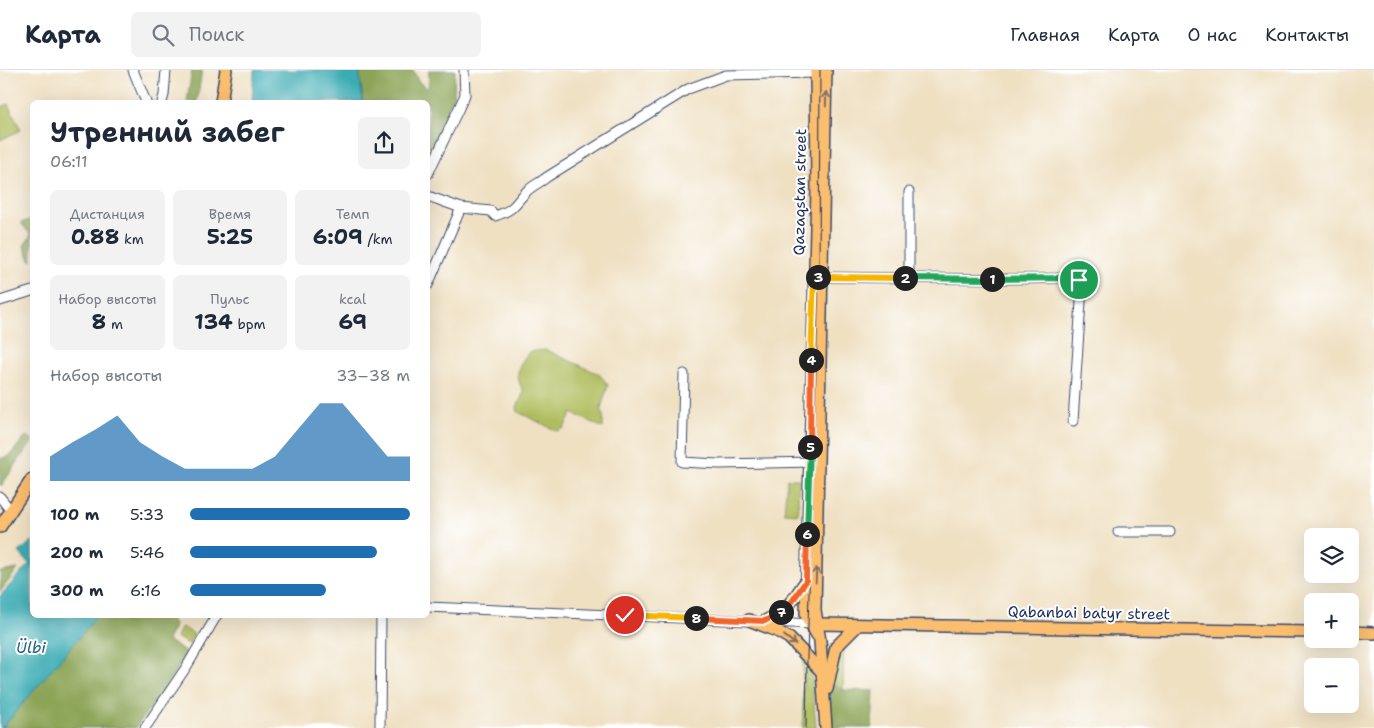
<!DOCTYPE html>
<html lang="ru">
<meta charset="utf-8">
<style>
body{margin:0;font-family:"Shantell Sans",sans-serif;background:#f2f2f3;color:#1f2937;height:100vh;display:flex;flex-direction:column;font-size:19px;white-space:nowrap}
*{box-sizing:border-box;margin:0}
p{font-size:16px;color:#747a83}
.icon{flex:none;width:28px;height:28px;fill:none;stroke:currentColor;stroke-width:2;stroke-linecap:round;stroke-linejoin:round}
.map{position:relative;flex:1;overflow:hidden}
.side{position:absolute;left:30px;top:30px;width:400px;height:518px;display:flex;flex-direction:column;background:#fff;border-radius:8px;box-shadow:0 5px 20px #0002}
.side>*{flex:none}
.buttons{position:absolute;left:1304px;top:458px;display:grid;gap:10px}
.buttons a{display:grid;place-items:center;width:55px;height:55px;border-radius:8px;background:#fff;box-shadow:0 5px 20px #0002;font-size:25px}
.pin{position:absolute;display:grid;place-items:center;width:42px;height:42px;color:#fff;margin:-21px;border:2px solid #fff;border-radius:50%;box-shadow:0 1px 5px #0007}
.km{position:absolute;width:25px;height:25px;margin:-12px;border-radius:50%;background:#222;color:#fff;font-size:14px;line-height:25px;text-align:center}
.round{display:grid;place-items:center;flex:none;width:52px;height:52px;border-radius:8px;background:#f2f2f3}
.headline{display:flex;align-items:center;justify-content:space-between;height:85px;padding:0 20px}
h1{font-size:28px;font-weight:700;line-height:38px}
.metrics{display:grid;grid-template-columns:repeat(3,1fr);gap:8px;height:85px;padding:5px 20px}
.metrics div{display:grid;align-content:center;border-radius:8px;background:#f2f2f3;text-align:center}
.metrics b{font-size:21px;font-weight:700}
.metrics small{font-size:14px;font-weight:400}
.metrics p{font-size:14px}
.chart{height:140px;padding:10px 20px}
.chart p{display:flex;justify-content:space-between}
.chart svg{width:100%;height:90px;margin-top:5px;fill:#1f6fb2;opacity:.7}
ul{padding:0 20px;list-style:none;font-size:16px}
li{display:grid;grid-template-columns:80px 60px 1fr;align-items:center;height:38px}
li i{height:12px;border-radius:6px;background:#1f6fb2}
header{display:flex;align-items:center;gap:30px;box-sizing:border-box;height:70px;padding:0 25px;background:#fff;border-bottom:1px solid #e0e1e3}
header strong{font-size:24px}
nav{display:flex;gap:28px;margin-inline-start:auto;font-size:18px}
.search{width:350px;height:45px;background:#f2f2f3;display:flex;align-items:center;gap:12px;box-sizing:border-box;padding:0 18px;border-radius:8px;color:#747a83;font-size:19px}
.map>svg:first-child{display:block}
.green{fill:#b0bd5f;stroke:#66765e}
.forest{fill:#8ca456;stroke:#546a5a}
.water{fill:#3aacb3;stroke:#2a6e88}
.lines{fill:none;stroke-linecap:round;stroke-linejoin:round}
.minor-casing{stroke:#3b4a6d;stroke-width:11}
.major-casing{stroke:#3b4a6d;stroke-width:14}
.minor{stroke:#fff;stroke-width:9}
.major{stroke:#fbbd6e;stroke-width:11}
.tram{stroke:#1b2f5e;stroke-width:1}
.oneway{stroke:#806f65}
.split-1-casing{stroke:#fff;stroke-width:10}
.split-2-casing{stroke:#fff;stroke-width:10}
.split-3-casing{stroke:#fff;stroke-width:10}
.split-4-casing{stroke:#fff;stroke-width:10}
.split-5-casing{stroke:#fff;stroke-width:10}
.split-6-casing{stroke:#fff;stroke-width:10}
.split-7-casing{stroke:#fff;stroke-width:10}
.split-8-casing{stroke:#fff;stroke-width:10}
.split-9-casing{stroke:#fff;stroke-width:10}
.split-1{stroke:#22a559;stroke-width:6}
.split-2{stroke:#22a559;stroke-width:6}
.split-3{stroke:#f5b400;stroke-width:6}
.split-4{stroke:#f5b400;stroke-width:6}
.split-5{stroke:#f0652b;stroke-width:6}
.split-6{stroke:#22a559;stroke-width:6}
.split-7{stroke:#f0652b;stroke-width:6}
.split-8{stroke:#f0652b;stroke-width:6}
.split-9{stroke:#f5b400;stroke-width:6}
.labels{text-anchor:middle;stroke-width:4;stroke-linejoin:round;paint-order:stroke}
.street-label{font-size:15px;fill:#1b2f5e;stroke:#fff}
.water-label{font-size:16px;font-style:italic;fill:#276180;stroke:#fff}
</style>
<header>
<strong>Карта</strong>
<div class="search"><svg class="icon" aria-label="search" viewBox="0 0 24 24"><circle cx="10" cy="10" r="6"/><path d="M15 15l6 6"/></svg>Поиск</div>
<nav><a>Главная</a><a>Карта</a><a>О нас</a><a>Контакты</a></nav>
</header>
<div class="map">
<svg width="1374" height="658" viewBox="0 0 1374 658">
<rect width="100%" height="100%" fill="#fff"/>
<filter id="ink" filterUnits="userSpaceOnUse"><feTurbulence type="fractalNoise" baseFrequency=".02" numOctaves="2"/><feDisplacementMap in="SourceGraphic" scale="10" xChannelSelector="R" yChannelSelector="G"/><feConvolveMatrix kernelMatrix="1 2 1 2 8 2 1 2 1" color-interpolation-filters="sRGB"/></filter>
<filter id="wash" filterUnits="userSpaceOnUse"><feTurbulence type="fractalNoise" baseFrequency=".0096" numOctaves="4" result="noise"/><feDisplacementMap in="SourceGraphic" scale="20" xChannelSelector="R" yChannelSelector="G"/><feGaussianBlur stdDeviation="1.12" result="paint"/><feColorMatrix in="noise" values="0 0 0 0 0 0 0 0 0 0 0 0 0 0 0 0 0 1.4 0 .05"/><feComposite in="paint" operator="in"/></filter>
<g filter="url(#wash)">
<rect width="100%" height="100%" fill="#efe0c2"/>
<g class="green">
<path d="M8 34 21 60 0 70V38Z"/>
<path d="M546 280 599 304 608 315 601 338 603 345V358L572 343 564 358 557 361 518 342 517 337 524 322C514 304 517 298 529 282Z"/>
<path d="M787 409H799L798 444 784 443Z"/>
<path d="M182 557 194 564 189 574 176 567Z"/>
<path d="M844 573 843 620 829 625 825 580 828 575Z"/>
<path d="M803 583 811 598 816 658H803Z"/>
</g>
<g class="forest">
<path d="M192 0H202L197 32H187Z"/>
<path d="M359 0H413L419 12 428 19 429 0H455L454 25 428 87V32H363Z"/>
<path d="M32 149V191L30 190 24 176 31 165 21 153Z"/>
<path d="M26 366 32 369V372L1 416 0 415V389L10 385Z"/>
<path d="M18 499 0 522V502Z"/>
<path d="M98 545H170V548L175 555 167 570 188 584 136 658H2Z"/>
<path d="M834 614 843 620 874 621 872 658H832L829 625Z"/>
</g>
<g class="water">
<path d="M254 0H359L363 32H252Z"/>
<path d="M32 471V545H98L2 658H0V526L29 494 19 482Z"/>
</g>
</g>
<g filter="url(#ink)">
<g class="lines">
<g class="minor-casing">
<g id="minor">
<path d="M133 0 146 32"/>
<path d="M162 32 164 25 166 0"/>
<path d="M428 104 465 25 464 0"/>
<path d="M909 122V208"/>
<path d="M428 126 461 138 491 141 495 146C516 139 513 135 527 121 532 116 541 112 547 107L688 19 726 5 816 3"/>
<path d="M817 207 1005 209 1070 208 1079 210 1082 217 1073 351"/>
<path d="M428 215 461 138"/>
<path d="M0 231 32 221"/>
<path d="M684 304 682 392 719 394 814 392"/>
<path d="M0 427 11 441"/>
<path d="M1118 462H1170"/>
<path d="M428 537 814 554"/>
<path d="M145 658 187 596 217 545"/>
<path d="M380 658 381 545"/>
</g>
</g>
<g class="major-casing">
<g id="major">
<path d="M816 0 817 119 806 545 817 565"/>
<path d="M221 32 226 0"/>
<path d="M0 457 32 409"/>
<path d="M749 550 777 561 789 568 822 602"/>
<path d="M765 551C788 540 791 532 806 511"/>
<path d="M818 554 1312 562"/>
<path d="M1350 562 1374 563"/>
<path d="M827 619 836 577 858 555"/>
<path d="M826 658 820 571 815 540 826 0"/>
</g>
</g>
<use href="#minor" class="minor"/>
<use href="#major" class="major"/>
<path class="tram" d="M806 658 807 587 819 207 820 0"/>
</g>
<defs><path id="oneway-shaft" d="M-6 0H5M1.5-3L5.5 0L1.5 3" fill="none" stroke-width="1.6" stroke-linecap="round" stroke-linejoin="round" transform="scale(1.25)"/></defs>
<g class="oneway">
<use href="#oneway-shaft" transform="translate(826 29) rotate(-89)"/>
<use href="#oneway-shaft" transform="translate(816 505) rotate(-88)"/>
<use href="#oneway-shaft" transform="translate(790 570) rotate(38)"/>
</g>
</g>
<g class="lines" filter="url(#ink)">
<g class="split-1-casing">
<path id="split-1" d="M992 209 1070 208 1079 210"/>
</g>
<g class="split-2-casing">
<path id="split-2" d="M905 208 992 209"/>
</g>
<g class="split-3-casing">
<path id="split-3" d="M818 207 905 208"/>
</g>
<g class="split-4-casing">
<path id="split-4" d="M811 290 814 207H818"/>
</g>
<g class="split-5-casing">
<path id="split-5" d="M810 377 811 290"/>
</g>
<g class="split-6-casing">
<path id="split-6" d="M807 464 810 377"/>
</g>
<g class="split-7-casing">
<path id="split-7" d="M781 542 789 536 806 511 807 464"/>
</g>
<g class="split-8-casing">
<path id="split-8" d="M696 548 765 551 781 542"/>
</g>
<g class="split-9-casing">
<path id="split-9" d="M625 545 696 548"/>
</g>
<use href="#split-1" class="split-1"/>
<use href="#split-2" class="split-2"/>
<use href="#split-3" class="split-3"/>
<use href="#split-4" class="split-4"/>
<use href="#split-5" class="split-5"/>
<use href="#split-6" class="split-6"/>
<use href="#split-7" class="split-7"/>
<use href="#split-8" class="split-8"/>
<use href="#split-9" class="split-9"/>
</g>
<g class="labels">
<g class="street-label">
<text transform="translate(800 122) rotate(-89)" y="5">Qazaqstan street</text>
<text transform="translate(1089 543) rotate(1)" y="5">Qabanbai batyr street</text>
</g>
<g class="water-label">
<text x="31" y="583">Ülbi</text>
</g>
</g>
</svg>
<div class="buttons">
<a><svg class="icon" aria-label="layers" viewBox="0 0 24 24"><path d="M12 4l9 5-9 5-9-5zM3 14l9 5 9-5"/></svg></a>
<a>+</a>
<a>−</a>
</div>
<div class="pin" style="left:1079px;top:210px;background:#1e9e55"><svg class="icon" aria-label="arrive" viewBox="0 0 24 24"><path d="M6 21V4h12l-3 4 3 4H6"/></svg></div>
<div class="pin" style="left:625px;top:545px;background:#d93025"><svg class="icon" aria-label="check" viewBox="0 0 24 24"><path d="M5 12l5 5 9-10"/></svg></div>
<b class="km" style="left:992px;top:209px">1</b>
<b class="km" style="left:905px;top:208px">2</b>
<b class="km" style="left:818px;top:207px">3</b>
<b class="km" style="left:811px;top:290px">4</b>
<b class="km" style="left:810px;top:377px">5</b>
<b class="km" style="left:807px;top:464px">6</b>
<b class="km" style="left:781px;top:542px">7</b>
<b class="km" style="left:696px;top:548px">8</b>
<section class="side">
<div class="headline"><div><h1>Утренний забег</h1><p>06:11</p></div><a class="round"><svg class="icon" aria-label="share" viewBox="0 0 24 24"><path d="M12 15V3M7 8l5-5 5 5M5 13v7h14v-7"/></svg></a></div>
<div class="metrics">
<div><p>Дистанция</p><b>0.88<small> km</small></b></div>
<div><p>Время</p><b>5:25</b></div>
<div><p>Темп</p><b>6:09<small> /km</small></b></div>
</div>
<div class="metrics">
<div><p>Набор высоты</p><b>8<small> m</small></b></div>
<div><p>Пульс</p><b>134<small> bpm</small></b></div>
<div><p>kcal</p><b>69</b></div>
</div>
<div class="chart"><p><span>Набор высоты</span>33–38 m</p>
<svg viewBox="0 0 160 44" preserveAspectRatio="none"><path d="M0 44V32L10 25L20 19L30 12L40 25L50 32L60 38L70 38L80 38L90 38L100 32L110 19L120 6L130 6L140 19L150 32L160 32V44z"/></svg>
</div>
<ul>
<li><b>100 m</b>5:33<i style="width:100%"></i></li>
<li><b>200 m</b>5:46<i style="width:85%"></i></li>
<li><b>300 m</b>6:16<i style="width:62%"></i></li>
</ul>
</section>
</div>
